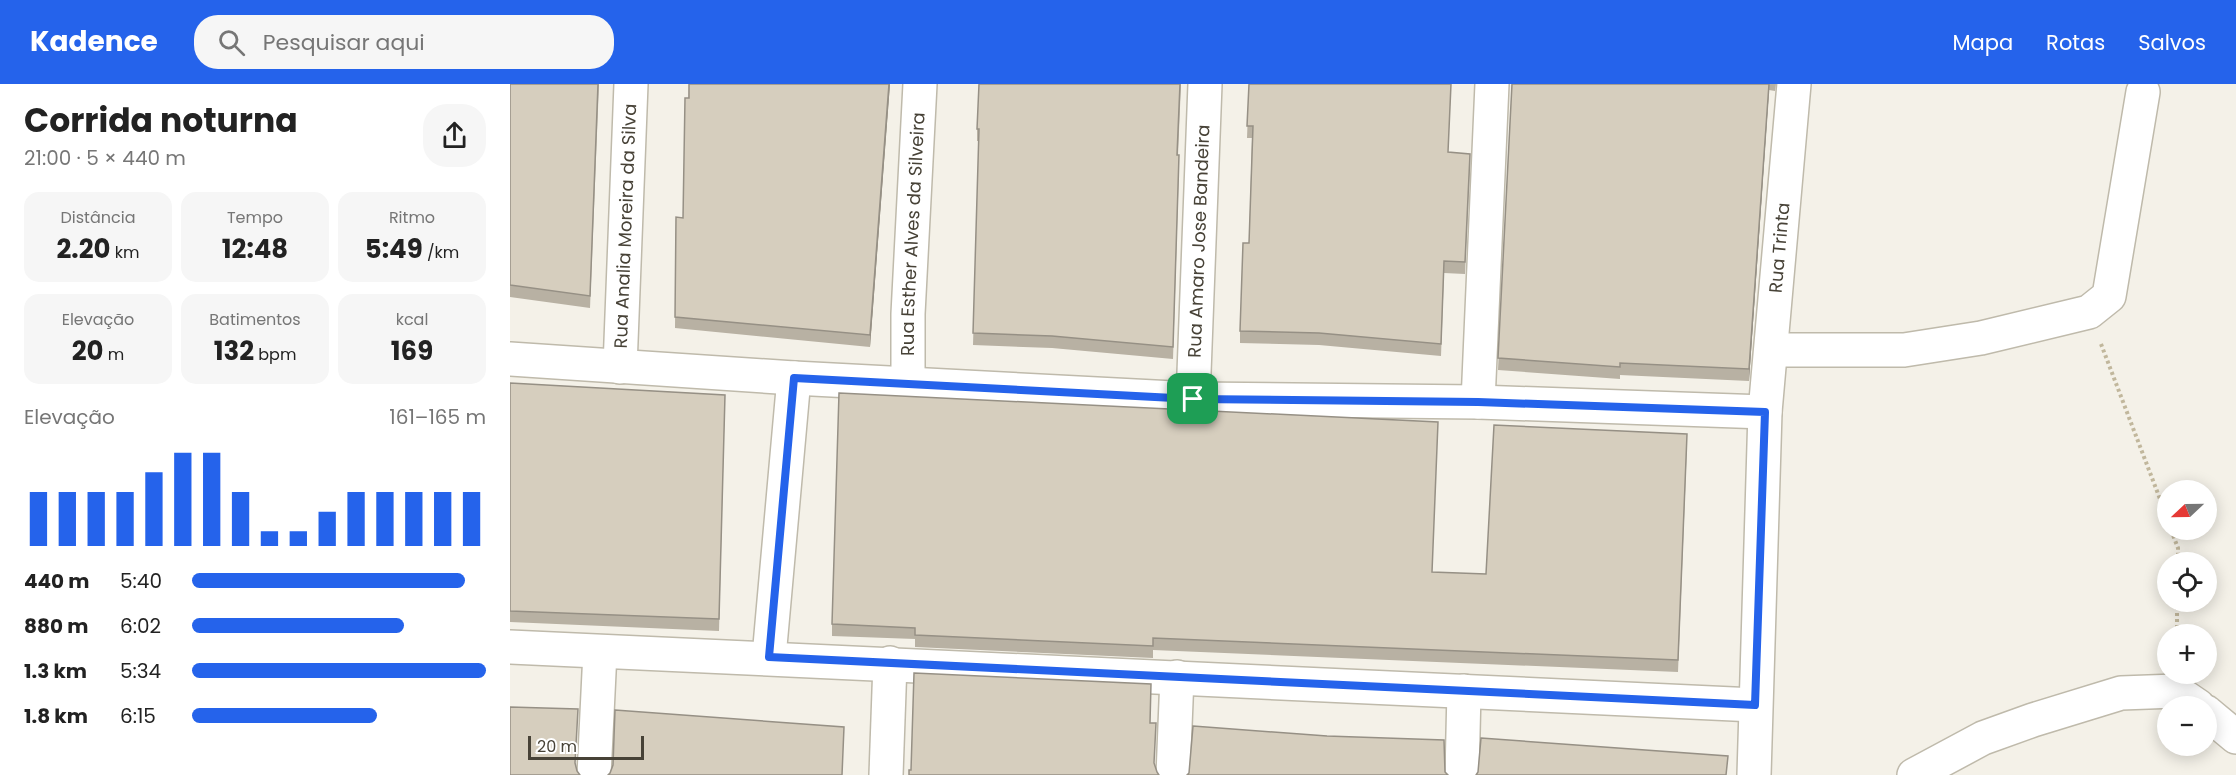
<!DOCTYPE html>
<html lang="pt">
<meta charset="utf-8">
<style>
body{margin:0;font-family:Poppins,sans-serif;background:#f6f6f6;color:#222;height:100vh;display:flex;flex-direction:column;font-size:22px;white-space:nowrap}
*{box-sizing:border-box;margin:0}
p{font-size:20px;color:#767676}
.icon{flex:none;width:33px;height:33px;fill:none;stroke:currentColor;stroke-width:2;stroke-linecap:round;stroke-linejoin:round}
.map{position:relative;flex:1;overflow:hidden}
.details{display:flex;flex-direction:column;background:#fff;width:510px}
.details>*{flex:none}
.needle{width:39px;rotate:248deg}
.buttons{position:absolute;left:1647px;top:396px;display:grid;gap:12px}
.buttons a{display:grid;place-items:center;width:60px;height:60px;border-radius:50%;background:#fff;box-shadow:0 3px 15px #0003;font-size:30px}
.scale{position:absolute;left:18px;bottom:15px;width:116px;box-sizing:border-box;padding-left:6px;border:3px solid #474237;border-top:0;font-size:16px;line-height:21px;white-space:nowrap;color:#474237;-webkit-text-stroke:4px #fff;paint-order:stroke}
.pin{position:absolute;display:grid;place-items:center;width:51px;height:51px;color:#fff;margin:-26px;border-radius:12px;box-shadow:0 3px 9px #0006}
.round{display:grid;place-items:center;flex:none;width:63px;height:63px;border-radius:24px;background:#f6f6f6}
.summary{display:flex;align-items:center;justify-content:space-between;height:102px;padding:0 24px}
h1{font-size:33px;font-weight:700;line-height:45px}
.stats{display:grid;grid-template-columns:repeat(3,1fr);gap:9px;height:102px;padding:6px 24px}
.stats div{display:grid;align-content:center;border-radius:15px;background:#f6f6f6;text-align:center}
.stats b{font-size:26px;font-weight:700}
.stats small{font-size:16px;font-weight:400}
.stats p{font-size:16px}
.chart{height:168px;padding:12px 24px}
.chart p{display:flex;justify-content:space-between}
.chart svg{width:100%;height:108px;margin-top:6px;stroke:#2563eb;stroke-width:6}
ul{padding:0 24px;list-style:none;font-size:20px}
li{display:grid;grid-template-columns:96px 72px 1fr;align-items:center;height:45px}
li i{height:15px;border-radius:8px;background:#2563eb}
header{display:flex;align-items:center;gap:36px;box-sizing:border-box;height:84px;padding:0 30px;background:#2563eb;color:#fff}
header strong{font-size:28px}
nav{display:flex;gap:33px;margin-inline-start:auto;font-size:21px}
.search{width:420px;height:54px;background:#f6f6f6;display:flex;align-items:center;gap:15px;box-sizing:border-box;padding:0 21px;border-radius:24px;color:#767676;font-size:22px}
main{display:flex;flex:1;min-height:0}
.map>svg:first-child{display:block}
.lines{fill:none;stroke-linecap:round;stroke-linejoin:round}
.minor-casing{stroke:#bfbaab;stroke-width:36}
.path{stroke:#c1b79c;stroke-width:4;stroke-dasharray:3 3;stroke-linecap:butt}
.minor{stroke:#fff;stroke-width:33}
.wall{fill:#b8b1a3}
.shaded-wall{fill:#969085}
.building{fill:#d6cebe;stroke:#969085;stroke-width:1.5}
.route-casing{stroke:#fff;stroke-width:12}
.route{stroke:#2563eb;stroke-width:8}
.labels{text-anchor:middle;stroke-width:4.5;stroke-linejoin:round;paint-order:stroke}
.street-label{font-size:18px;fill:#474237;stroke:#fff}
</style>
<header>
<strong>Kadence</strong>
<div class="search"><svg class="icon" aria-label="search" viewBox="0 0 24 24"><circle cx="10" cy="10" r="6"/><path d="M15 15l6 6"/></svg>Pesquisar aqui</div>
<nav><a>Mapa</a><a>Rotas</a><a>Salvos</a></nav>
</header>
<main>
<section class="details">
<div class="summary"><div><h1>Corrida noturna</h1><p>21:00 · 5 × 440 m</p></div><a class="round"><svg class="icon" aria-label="share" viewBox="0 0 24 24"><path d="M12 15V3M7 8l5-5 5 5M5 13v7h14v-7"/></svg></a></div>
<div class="stats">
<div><p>Distância</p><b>2.20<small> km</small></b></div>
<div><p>Tempo</p><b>12:48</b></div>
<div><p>Ritmo</p><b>5:49<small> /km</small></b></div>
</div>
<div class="stats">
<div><p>Elevação</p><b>20<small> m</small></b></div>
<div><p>Batimentos</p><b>132<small> bpm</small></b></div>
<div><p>kcal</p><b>169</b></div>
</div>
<div class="chart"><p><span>Elevação</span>161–165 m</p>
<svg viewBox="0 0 160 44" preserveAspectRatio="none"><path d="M5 44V22M15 44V22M25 44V22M35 44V22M45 44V14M55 44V6M65 44V6M75 44V22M85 44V38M95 44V38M105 44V30M115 44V22M125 44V22M135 44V22M145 44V22M155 44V22"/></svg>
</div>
<ul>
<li><b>440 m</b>5:40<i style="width:93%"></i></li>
<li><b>880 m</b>6:02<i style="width:72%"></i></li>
<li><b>1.3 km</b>5:34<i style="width:100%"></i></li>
<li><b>1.8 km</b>6:15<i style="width:63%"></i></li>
</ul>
</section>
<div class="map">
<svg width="1726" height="691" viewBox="0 0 1726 691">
<rect width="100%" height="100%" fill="#f4f1e8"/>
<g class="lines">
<g class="minor-casing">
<g id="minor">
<path d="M1262 266H1394L1471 254 1579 228 1599 212 1633 8"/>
<path d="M0 275 284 294 683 315 968 318 1255 328"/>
<path id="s1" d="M110 283 121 0"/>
<path id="s2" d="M398 300V230L410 0"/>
<path id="s3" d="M683 315 695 0"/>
<path d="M968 318 982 0"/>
<path d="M0 563 1245 621"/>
<path d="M259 573 284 294"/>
<path d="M1696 628 1726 653"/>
<path d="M84 691 90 568"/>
<path d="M376 691 380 579"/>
<path d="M663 691 667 593"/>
<path d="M952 691 954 607"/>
<path id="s4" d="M1244 691 1255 328 1284 0"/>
<path d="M1404 691 1473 654 1523 636 1611 609 1666 607 1688 622"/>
</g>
</g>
<g class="path">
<path d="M1591 260 1658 436"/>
<path d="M1661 446 1668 464V478"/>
<path d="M1667 550V518"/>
</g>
<use href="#minor" class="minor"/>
</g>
<g class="wall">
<path d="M0 0H89L80 224 0 213Z"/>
<path d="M179 0H380L360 263 165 244 166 133 173 134Z"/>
<path d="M671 0 668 71 669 83 663 275 542 264 463 261 469 57H467V45Z"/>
<path d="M739 0H941L938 68 960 82 955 190 934 189 931 272 809 261 730 259V247L739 159 742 54H737Z"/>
<path d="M1002 0H1266L1265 7 1259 6 1239 297 1110 291V295L988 286Z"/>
<path d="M0 299 215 311 209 547 0 538Z"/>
<path d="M1177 361 1168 588 643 566V574L405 563V555L322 552V540L923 488 976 490Z"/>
</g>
<g class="shaded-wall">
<path d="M379 0H380L360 263V251Z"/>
<path d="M1259 0V6L1239 297V285Z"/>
</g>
<g class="building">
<path d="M0 0H88L80 212 0 201Z"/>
<path d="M179 0H379L360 251 165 233 166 133 173 134 175 14H179Z"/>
<path d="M469 0H670L667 71H669L663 263 542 252 463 249 469 45H467Z"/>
<path d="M739 0H941L938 68 960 70 955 178 934 177 931 260 809 249 730 247 733 159H739L743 42H737Z"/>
<path d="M1002 0H1259L1239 285 1110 279V283L988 274Z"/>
<path d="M0 299 215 311 209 535 0 527Z"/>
<path d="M329 309 928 338 922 488 976 490 984 341 1177 350 1168 576 643 554V562L405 551V544L322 540Z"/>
<path d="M404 589 641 600 640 639H646L644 679 647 688 649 691H399V686H401Z"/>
<path d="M0 623 68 625 65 679 67 687 70 691H0Z"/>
<path d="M105 626 334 643 332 691H98L100 689 103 681Z"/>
<path d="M683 642 817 652 934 656 935 688 938 691H677L679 689Z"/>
<path d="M971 654 1218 672 1216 691H966L968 688Z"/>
</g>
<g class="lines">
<g class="route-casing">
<path id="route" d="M284 294 683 315 968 318 1255 328 1245 621 259 573Z"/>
</g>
<use href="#route" class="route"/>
</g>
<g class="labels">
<g class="street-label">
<text dy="6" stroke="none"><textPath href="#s1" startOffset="141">Rua Analia Moreira da Silva</textPath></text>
<text dy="6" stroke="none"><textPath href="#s2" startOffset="150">Rua Esther Alves da Silveira</textPath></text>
<text dy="6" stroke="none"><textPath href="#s3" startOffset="158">Rua Amaro Jose Bandeira</textPath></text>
<text dy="6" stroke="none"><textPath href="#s4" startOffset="528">Rua Trinta</textPath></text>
</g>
</g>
</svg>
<div class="buttons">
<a><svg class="needle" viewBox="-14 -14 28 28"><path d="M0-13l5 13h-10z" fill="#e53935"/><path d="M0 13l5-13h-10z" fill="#767676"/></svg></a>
<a><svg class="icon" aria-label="locate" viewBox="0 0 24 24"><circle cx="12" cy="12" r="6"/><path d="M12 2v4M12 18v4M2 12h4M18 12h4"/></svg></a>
<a>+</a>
<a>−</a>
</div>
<div class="scale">20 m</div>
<div class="pin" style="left:683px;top:315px;background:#1e9e55"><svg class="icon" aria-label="arrive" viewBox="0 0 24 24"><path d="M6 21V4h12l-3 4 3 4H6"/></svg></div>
</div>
</main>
